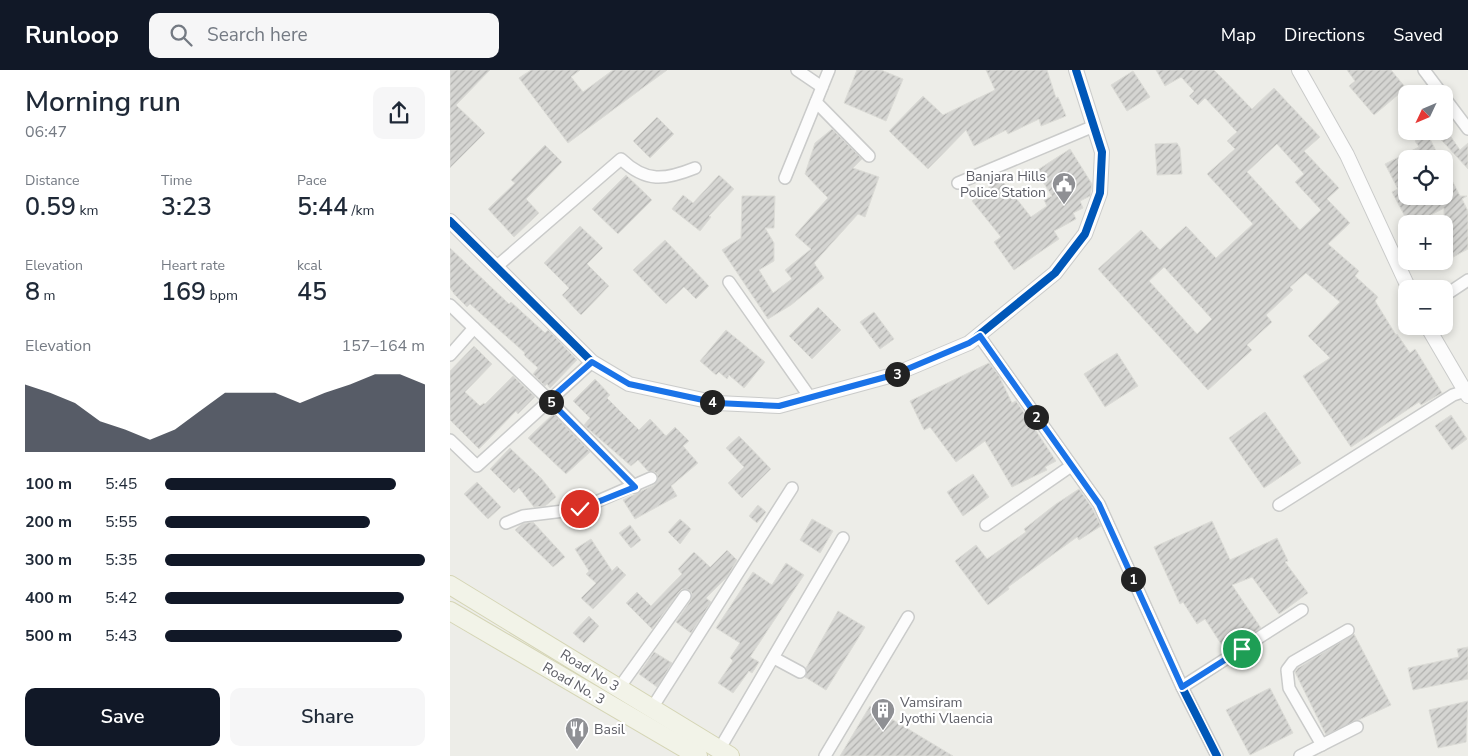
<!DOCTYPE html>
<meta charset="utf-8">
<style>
body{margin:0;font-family:"Nunito Sans",sans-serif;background:#f6f6f7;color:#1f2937;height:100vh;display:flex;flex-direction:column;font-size:19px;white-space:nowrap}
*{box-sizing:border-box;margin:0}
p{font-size:16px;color:#747a83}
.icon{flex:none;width:28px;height:28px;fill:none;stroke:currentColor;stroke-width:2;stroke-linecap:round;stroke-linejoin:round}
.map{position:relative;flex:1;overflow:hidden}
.side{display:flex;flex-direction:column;background:#fff;width:450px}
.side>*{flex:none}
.needle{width:32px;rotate:226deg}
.controls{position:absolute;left:948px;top:15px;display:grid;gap:10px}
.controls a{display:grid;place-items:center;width:55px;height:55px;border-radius:10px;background:#fff;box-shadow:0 2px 8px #0003;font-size:25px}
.pin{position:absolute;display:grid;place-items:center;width:42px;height:42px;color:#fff;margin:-21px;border:2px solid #fff;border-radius:50%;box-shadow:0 1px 5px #0007}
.km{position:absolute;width:25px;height:25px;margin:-12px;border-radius:50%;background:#222;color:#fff;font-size:14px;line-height:25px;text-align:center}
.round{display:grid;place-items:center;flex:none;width:52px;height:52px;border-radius:10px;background:#f6f6f7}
.headline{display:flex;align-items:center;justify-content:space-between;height:85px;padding:0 25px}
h1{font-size:28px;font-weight:600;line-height:38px}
.figures{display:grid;grid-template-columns:repeat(3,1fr);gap:8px;height:85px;padding:5px 25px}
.figures div{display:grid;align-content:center}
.figures b{font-size:25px;font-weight:600}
.figures small{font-size:14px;font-weight:400}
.figures p{font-size:14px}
.chart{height:140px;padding:10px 25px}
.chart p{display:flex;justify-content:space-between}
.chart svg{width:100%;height:90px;margin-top:5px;fill:#111827;opacity:.7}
.cta{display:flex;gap:10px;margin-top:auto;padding:10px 25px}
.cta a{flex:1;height:58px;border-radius:10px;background:#111827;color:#fff;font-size:20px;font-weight:600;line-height:58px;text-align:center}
.cta a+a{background:#f6f6f7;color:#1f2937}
ul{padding:0 25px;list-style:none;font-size:16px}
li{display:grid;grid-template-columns:80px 60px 1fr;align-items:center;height:38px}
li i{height:12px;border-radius:6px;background:#111827}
header{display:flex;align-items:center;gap:30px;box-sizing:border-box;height:70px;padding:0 25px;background:#111827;color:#fff}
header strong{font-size:24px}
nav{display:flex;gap:28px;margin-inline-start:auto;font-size:18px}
.search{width:350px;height:45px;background:#f6f6f7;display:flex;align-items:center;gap:12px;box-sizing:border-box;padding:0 18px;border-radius:10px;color:#747a83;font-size:19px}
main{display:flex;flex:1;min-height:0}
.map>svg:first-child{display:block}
.building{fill:url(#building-hatch);stroke:#dcdcd7;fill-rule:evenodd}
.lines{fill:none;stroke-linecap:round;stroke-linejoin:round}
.minor-casing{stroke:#cacbca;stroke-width:14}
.tertiary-casing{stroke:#cacbca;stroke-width:16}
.primary-casing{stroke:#d5d5b5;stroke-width:20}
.minor{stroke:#fcfcfc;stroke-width:11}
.tertiary{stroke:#fcfcfc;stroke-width:14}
.primary{stroke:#f2f3e8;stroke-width:18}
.cycleway-casing{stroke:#fff;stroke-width:11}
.cycleway{stroke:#0057b8;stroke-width:8}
.route-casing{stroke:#fff;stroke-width:10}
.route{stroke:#1a73e8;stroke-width:6}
.labels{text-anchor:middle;stroke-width:4.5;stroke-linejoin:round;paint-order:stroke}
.poi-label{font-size:14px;fill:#5d5e66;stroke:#fff;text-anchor:start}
.street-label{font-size:14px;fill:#5d5e66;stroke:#fff}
</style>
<header>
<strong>Runloop</strong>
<div class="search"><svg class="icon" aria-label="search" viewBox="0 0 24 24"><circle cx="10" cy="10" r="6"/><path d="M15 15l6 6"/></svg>Search here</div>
<nav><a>Map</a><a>Directions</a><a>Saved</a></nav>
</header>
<main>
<section class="side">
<div class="headline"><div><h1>Morning run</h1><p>06:47</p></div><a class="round"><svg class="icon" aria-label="share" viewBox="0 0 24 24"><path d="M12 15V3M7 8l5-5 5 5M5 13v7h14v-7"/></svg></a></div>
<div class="figures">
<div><p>Distance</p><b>0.59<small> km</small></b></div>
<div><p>Time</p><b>3:23</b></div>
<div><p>Pace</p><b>5:44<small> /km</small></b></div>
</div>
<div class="figures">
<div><p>Elevation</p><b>8<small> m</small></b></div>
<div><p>Heart rate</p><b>169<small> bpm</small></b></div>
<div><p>kcal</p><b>45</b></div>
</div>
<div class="chart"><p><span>Elevation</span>157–164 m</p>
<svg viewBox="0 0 160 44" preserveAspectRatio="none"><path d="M0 44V11L10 15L20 20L30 29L40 33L50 38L60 33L70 24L80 15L90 15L100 15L110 20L120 15L130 11L140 6L150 6L160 11V44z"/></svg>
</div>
<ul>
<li><b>100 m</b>5:45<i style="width:89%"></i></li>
<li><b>200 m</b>5:55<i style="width:79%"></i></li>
<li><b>300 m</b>5:35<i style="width:100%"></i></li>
<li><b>400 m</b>5:42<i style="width:92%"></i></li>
<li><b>500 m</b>5:43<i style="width:91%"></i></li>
</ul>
<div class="cta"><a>Save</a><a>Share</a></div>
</section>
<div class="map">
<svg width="1018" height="686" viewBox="0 0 1018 686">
<defs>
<pattern id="building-hatch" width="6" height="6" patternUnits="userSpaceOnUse" patternTransform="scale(1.25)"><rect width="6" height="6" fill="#d5d5d2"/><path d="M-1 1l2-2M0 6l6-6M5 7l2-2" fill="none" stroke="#b0b0ae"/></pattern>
</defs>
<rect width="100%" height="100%" fill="#edede8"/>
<g class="building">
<path d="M0 0H40L6 35 35 63 0 98Z"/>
<path d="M81 0H130L121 7 133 22 163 0H217L118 73 69 8Z"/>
<path d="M407 0H431L453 9 436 51 394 33Z"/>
<path d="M536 0H597L606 28 608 27 616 46 591 56 589 49 558 64 556 60 524 76 516 60 478 99 439 61 473 26 493 45 545 20Z"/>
<path d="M706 0H764L802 39 824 18 870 67 854 81 889 118 877 129 900 153 878 174 909 201 905 206 928 227 925 231 946 265 947 264 960 283 965 279 992 323 971 335 969 332 901 377 853 306 880 288 858 266 890 232 856 203 840 217 843 220 816 245 822 252 797 275 802 280 758 320 648 199 691 160 710 180 736 156 766 188 803 154 757 104 785 79 777 71 787 62 755 28 748 35 739 26 744 21 731 7 715 16ZM827 74 854 104 845 112 871 140 850 160 797 102ZM714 197 762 249 747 264 699 211Z"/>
<path d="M897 0H941L956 18 924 45 899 16 905 11Z"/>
<path d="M683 1 700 27 677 41 661 15Z"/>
<path d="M207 47 224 64 200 88 183 71Z"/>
<path d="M382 59 412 89 403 98 429 107 415 147 408 144 364 193 374 208 341 235 318 249 272 180 291 168 292 126H325L324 158H315L324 173V191L309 200 323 223 342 209 335 200 361 179 345 165 378 128 355 104 365 73Z"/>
<path d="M983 61H997L1010 80 1018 73V99Z"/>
<path d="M977 63 990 89H956V126H994V95L1010 126H1017L1012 129 1018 141V179L994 192V138L964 154H959L942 122 948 119 935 94 969 77 965 71Z"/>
<path d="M727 73 730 78 732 104 707 105 705 74Z"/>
<path d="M95 75 112 92 76 129 89 143 64 167 38 139 65 113 61 110Z"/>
<path d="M620 79 642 114 640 126 630 131 633 138 623 143 626 149 604 161 609 169 564 200 544 172 551 167 522 131 550 108 581 147 597 136 594 130 602 126 586 101Z"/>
<path d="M176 105 202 130 168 164 142 139Z"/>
<path d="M269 105 284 119 259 146 261 147 250 161 222 139 233 125 243 133Z"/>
<path d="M130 156 153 178 137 194 159 216 131 245 112 225 119 218 94 193Z"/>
<path d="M215 170 259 216 246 229 234 217 216 234 183 200Z"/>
<path d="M0 178 59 234 61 232 95 263 98 260 127 290 100 318 97 314 95 316 83 304 88 298 74 285 75 283 20 234 17 237 5 225 0 218Z"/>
<path d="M368 237 391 260 362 289 339 266Z"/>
<path d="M424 242 444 269 430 279 410 252Z"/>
<path d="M276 260 315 292 294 318 279 305 277 309 269 302 266 305 250 291Z"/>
<path d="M24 276 42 294 15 322 30 336 34 333 35 334 63 306 85 327 68 344 66 341 29 379 0 350V301Z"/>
<path d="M667 283 688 316 655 337 634 304Z"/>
<path d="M539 293 549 306 562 333 566 331 606 391 595 397 597 400 562 417 535 371 506 392 480 357 474 360 460 331Z"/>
<path d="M145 309 160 325 157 328 189 360 200 349 216 366 225 357 239 371 233 376 248 393 221 416 227 426 185 449 173 430 204 415 208 405 205 402 198 401 188 390 181 396 134 355 140 348 123 331Z"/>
<path d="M815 342 851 393 814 418 779 368Z"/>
<path d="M103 344 140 382 116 404 78 368Z"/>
<path d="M1001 345 1017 369 1002 380 985 356Z"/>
<path d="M289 366 321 399 292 428 278 413 294 397 276 378Z"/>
<path d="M60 378 91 408 106 427 95 436 84 437 69 418 64 423 40 399Z"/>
<path d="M523 404 539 427 513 446 497 422Z"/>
<path d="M27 412 51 437 38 449 14 424Z"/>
<path d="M629 419 642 438 651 456 629 470 627 467 558 517 559 519 538 535 505 491 526 475 537 489 576 462 574 459 606 434Z"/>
<path d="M308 435 316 442 307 453 299 446Z"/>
<path d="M230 449 241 459 230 474 218 462Z"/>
<path d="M362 449 383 461 370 483 350 470Z"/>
<path d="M762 451 780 490 827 468 838 491 835 492 858 523 829 544 802 507 782 515 811 558 775 580 755 549 747 554 733 532 730 534 704 477Z"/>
<path d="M83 452 115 487 103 497 65 460 72 454Z"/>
<path d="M180 455 191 470 181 478 169 463Z"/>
<path d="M141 469 162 501 167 496 176 505 143 539 131 528 146 513 136 504 139 501 125 479Z"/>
<path d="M277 480 287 490 277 507 256 528 261 532 241 563 226 552 241 530 242 523 239 520 232 519 229 522 202 559 176 533 187 522 201 536 232 504 228 499 244 482 260 497Z"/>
<path d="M336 493 354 505 300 587 309 592 302 603 299 601 283 623 268 613 283 591 280 588 290 573 266 558 303 502 322 515Z"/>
<path d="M388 541 415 557 376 620 355 607 356 598Z"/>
<path d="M139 546 149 556 134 573 123 563Z"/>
<path d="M904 564 941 635 876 665 845 602 848 598Z"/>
<path d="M1018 577V609L963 620 958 598 1009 587 1007 579Z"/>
<path d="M204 582 222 593 207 617 189 604Z"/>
<path d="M820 618 843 663 800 685 776 640Z"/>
<path d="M1018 631 1016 672 988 678 979 640Z"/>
<path d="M420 636 503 686H390Z"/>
</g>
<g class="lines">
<g class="minor-casing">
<g id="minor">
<path d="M347 0 372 17"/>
<path d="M974 0 992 24"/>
<path d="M994 27 1018 59"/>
<path d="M366 32 419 86"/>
<path d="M335 108 379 0"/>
<path d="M508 113 644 56"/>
<path d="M46 197 171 89C196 113 215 110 245 98"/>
<path d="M279 212 359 326"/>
<path d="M994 226 1018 210"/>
<path d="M0 235 99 330 185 417"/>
<path d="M530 267 649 434 732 617 767 686"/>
<path d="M0 285 24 258"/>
<path d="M0 370 27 396 142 292"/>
<path d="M829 435 1003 325 1015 321"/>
<path d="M56 453 73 446 130 439 201 408"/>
<path d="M536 455 621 396"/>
<path d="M324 588 350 602"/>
<path d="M732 617 852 540"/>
<path d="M169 618 235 526"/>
<path d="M202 638 342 418"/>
<path d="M872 675 839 618 837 600 843 592 898 560"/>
<path d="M269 680 393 468"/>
<path d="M375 686 458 547"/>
<path d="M850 686 907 657"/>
</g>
</g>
<g class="tertiary-casing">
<g id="tertiary">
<path d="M849 0 897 85 959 219"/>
<path d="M0 151 142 292 179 314 267 333 329 336 443 305 519 273 605 203 635 164 650 123 652 82 626 0"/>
<path d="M977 256 1018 326"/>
</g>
</g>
<g class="primary-casing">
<g id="primary">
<path d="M0 515 280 686"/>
<path d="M0 541 248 686"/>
</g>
</g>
<use href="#minor" class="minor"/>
<use href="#tertiary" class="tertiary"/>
<use href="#primary" class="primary"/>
<g class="cycleway-casing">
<g id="cycleway">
<path d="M0 151 142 292 179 314 267 333 329 336 443 305 519 273 605 203 635 164 650 123 652 82 626 0"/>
<path d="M530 267 649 434 732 617 767 686"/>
</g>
</g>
<use href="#cycleway" class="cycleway"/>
</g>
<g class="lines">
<g class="route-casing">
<path id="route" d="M130 439 185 417 99 330 142 292 179 314 267 333 329 336 443 305 519 273 530 266 649 434 732 617 792 579"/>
</g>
<use href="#route" class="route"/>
</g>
<defs>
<g id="civic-pin" transform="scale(1.25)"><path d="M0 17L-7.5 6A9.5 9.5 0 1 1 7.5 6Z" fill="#8f9094" stroke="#fff"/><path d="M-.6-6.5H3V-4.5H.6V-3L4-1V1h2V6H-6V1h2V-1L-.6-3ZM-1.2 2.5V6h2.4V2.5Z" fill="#fff"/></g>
<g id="building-pin" transform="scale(1.25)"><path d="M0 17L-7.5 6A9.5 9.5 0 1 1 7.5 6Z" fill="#8f9094" stroke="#fff"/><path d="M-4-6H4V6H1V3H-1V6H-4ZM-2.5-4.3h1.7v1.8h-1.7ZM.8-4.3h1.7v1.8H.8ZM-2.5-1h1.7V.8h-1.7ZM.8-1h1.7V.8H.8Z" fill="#fff"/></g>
<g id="restaurant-pin" transform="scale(1.25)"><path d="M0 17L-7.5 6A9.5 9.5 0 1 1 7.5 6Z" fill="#8f9094" stroke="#fff"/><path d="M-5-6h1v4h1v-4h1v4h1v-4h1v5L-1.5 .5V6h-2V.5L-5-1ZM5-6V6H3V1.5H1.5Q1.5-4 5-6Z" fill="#fff"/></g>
</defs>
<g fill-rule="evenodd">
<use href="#civic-pin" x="614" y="114"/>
<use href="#building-pin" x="433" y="640"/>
<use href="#restaurant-pin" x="127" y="659"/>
</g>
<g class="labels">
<g class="poi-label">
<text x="596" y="111" text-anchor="end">Banjara Hills<tspan x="596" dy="16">Police Station</tspan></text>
<text x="450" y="637">Vamsiram<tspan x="450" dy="16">Jyothi Vlaencia</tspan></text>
<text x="144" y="664">Basil</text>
</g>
<g class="street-label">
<text transform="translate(140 600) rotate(32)" y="5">Road No 3</text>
<text transform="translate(124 613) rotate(30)" y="5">Road No. 3</text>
</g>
</g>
</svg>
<div class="controls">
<a><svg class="needle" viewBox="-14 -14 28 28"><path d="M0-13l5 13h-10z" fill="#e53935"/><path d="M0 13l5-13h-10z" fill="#747a83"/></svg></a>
<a><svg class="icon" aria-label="locate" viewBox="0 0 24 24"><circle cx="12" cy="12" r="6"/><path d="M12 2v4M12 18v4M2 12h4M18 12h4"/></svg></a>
<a>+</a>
<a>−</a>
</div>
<div class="pin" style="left:792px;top:579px;background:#1e9e55"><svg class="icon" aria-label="arrive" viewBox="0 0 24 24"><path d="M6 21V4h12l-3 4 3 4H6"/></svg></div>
<div class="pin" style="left:130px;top:439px;background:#d93025"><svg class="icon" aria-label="check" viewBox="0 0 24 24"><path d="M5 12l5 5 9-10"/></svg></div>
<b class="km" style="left:683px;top:509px">1</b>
<b class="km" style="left:586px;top:347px">2</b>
<b class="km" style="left:447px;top:304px">3</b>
<b class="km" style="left:262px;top:332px">4</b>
<b class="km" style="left:101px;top:332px">5</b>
</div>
</main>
